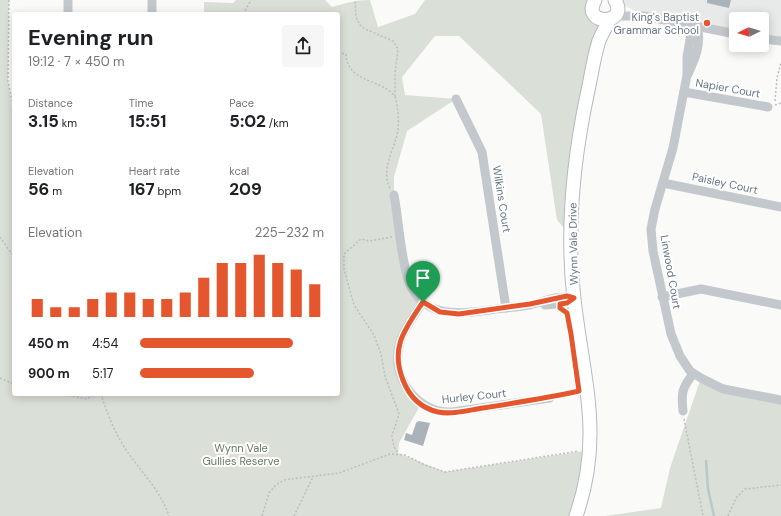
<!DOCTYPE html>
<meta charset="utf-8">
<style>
body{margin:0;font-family:"DM Sans",sans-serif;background:#f6f6f6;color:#202124;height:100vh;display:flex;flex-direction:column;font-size:15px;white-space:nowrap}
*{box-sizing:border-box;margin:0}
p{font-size:13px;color:#757577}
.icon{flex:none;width:22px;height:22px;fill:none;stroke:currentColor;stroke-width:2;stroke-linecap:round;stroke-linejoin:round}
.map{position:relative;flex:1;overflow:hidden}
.details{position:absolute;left:12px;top:12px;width:328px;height:384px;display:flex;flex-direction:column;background:#fff;border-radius:4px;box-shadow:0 2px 10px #0003}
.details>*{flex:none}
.needle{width:26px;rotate:265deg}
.fabs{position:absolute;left:729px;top:12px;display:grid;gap:8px}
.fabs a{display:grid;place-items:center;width:40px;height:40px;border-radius:4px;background:#fff;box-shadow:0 2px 10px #0003;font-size:20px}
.pin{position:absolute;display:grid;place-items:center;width:34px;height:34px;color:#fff;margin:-41px -17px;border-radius:50% 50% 50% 0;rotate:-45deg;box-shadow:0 0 4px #0007}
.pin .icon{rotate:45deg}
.round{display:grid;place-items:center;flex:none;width:42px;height:42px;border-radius:4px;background:#f6f6f6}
.summary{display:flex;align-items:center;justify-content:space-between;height:68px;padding:0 16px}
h1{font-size:22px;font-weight:700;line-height:30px}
.metrics{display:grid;grid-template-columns:repeat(3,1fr);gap:6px;height:68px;padding:4px 16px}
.metrics div{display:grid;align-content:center}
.metrics b{font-size:17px;font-weight:700}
.metrics small{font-size:11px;font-weight:400}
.metrics p{font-size:11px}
.chart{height:112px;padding:8px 16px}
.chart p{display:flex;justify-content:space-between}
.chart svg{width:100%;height:72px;margin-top:4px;stroke:#e4572e;stroke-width:6}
ul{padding:0 16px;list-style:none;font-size:13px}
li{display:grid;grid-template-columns:64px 48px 1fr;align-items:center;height:30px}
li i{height:10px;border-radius:5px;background:#e4572e}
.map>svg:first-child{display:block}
.built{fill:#e8e9e9}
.green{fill:#dadfd7}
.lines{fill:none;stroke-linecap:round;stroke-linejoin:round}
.stream{stroke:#bbc7cb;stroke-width:2.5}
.building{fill:#aab3b9}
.secondary-casing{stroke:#b3babf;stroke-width:15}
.path{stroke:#bbbfc2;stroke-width:1.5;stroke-dasharray:2 2;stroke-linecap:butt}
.minor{stroke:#c3c8cc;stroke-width:9}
.secondary{stroke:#fff;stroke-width:13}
.route-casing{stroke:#fff;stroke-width:8}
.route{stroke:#e4572e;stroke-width:5}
.poi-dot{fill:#e4572e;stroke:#fff;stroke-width:1.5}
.labels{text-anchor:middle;stroke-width:4;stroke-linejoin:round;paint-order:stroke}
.poi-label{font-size:11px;fill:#657683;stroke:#fff;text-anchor:end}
.street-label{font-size:11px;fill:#657683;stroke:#fff}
.park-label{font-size:11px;fill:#687a64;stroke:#fff}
</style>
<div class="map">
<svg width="781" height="516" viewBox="0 0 781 516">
<rect width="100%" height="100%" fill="#fafaf8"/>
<path class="built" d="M615 0H781V40L762 38V19H736V34L644 16Z"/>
<g class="green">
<path d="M0 0H9L8 81 12 107 14 110V394H338V14H204V2L233 3 236 0H325L332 7C348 3 353 0 370 0L378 27 415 14 425 0H595L598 30 571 236 557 220 541 114 459 36H435L402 77 405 95 456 99 407 131 394 177V195L406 270 423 302 406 328 400 370 421 404 399 443 398 453 445 472 591 450 576 516H0Z"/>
<path d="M701 378 781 400V516H605L661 508 670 468Z"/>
</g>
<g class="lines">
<path class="stream" d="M706 461 708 489 714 516"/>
</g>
<g class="building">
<path d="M707 0H731L729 8 707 3Z"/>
<path d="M419 421 430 423 423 446 404 440 406 433 412 435 416 423Z"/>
</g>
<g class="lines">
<g class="secondary-casing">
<g id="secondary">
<path d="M595 0C580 26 630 26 615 0"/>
<path d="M576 516C604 436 583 379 574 299 566 230 573 162 587 95 591 78 593 61 598 44 600 36 606 28 609 20"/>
</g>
</g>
<g class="path">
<path d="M9 0 8 81 14 111"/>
<path d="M243 14 251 0"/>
<path d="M338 53 346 54C347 79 372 79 388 90 391 92 393 94 395 96V74L398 49 393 41 365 29 360 25 356 17 355 0"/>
<path d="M775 101 777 78 781 62"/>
<path d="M775 105 781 103"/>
<path d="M390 188C380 171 395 148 398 130 399 119 398 108 395 96"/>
<path d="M0 237 14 257"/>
<path d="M392 237 370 241 361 239 344 254V269L354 305 374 335 381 354 385 376 399 414 392 436 394 447 398 453"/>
<path d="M0 378 14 384"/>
<path d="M61 394 87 399 96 394"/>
<path d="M101 394C106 410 112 426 120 440 135 467 159 486 169 516"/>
<path d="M558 396 577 391"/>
<path d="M684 419 703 516"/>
<path d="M262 516 269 493 276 485 284 480 339 473 390 454 405 455 425 465 445 472 579 451"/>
<path d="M294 516 313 477"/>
<path d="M728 516 736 498 745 489 781 485"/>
</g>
<g class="minor">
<path d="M68 0V14"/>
<path d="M152 0V14"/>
<path d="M615 16H644L736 34"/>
<path d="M697 27 691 34 687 57V75L673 148 655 209 651 229 653 251 671 334 680 356 690 371 701 378 723 389 781 400"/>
<path d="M762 39 781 41"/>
<path d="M688 74C695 59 702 43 697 27"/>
<path d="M684 92 768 107"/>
<path d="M456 99 482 152 506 308"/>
<path d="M663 183 781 207"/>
<path d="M394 195C399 222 400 253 408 279 421 319 458 314 490 310 503 308 517 307 529 305 544 302 559 294 574 298"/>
<path d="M662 297 701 289 781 305"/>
<path d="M423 302C415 315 404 328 400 342 389 376 417 414 452 412L550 398"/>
<path d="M545 305 567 303 574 298"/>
<path d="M683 411C681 393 682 388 693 374"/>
</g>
<use href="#secondary" class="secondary"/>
</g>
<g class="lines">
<g class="route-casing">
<path id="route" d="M567 296 574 298 567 303 560 304V308L567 313 571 334 579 391C547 398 515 403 483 408 469 410 452 415 438 412 421 408 409 396 403 380 390 347 405 329 423 302L440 312 459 314 530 304Z"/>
</g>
<use href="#route" class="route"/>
</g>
<circle class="poi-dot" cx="707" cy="23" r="4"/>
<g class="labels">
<g class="poi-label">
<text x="699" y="21">King's Baptist<tspan x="699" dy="13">Grammar School</tspan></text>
</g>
<g class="street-label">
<text transform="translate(728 88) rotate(10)" y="4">Napier Court</text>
<text transform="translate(725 183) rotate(12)" y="4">Paisley Court</text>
<text transform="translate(502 199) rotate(81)" y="4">Wilkins Court</text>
<text transform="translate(573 244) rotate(-91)" y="4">Wynn Vale Drive</text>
<text transform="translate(671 272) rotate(80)" y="4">Linwood Court</text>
<text transform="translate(474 396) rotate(-6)" y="4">Hurley Court</text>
</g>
<g class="park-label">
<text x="241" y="452">Wynn Vale<tspan x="241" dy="13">Gullies Reserve</tspan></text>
</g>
</g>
</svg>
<div class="fabs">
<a><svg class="needle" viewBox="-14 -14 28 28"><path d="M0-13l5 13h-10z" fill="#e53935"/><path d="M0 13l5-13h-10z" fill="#757577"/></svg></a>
</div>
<div class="pin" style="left:423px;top:302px;background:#1e9e55"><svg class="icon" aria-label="arrive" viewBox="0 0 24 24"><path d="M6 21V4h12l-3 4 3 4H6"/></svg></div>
<section class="details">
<div class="summary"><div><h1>Evening run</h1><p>19:12 · 7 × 450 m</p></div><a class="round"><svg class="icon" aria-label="share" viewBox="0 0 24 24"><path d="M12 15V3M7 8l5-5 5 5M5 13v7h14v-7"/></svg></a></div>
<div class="metrics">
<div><p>Distance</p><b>3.15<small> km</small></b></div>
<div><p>Time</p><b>15:51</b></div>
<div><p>Pace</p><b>5:02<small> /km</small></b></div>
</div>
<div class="metrics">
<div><p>Elevation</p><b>56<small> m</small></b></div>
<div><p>Heart rate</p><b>167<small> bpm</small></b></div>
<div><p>kcal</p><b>209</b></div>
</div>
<div class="chart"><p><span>Elevation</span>225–232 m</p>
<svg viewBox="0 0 160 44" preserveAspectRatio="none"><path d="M5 44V33M15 44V38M25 44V38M35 44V33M45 44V29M55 44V29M65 44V33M75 44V33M85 44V29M95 44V20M105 44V11M115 44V11M125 44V6M135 44V11M145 44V15M155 44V24"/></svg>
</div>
<ul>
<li><b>450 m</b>4:54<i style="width:83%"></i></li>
<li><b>900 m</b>5:17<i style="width:62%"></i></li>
</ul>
</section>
</div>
